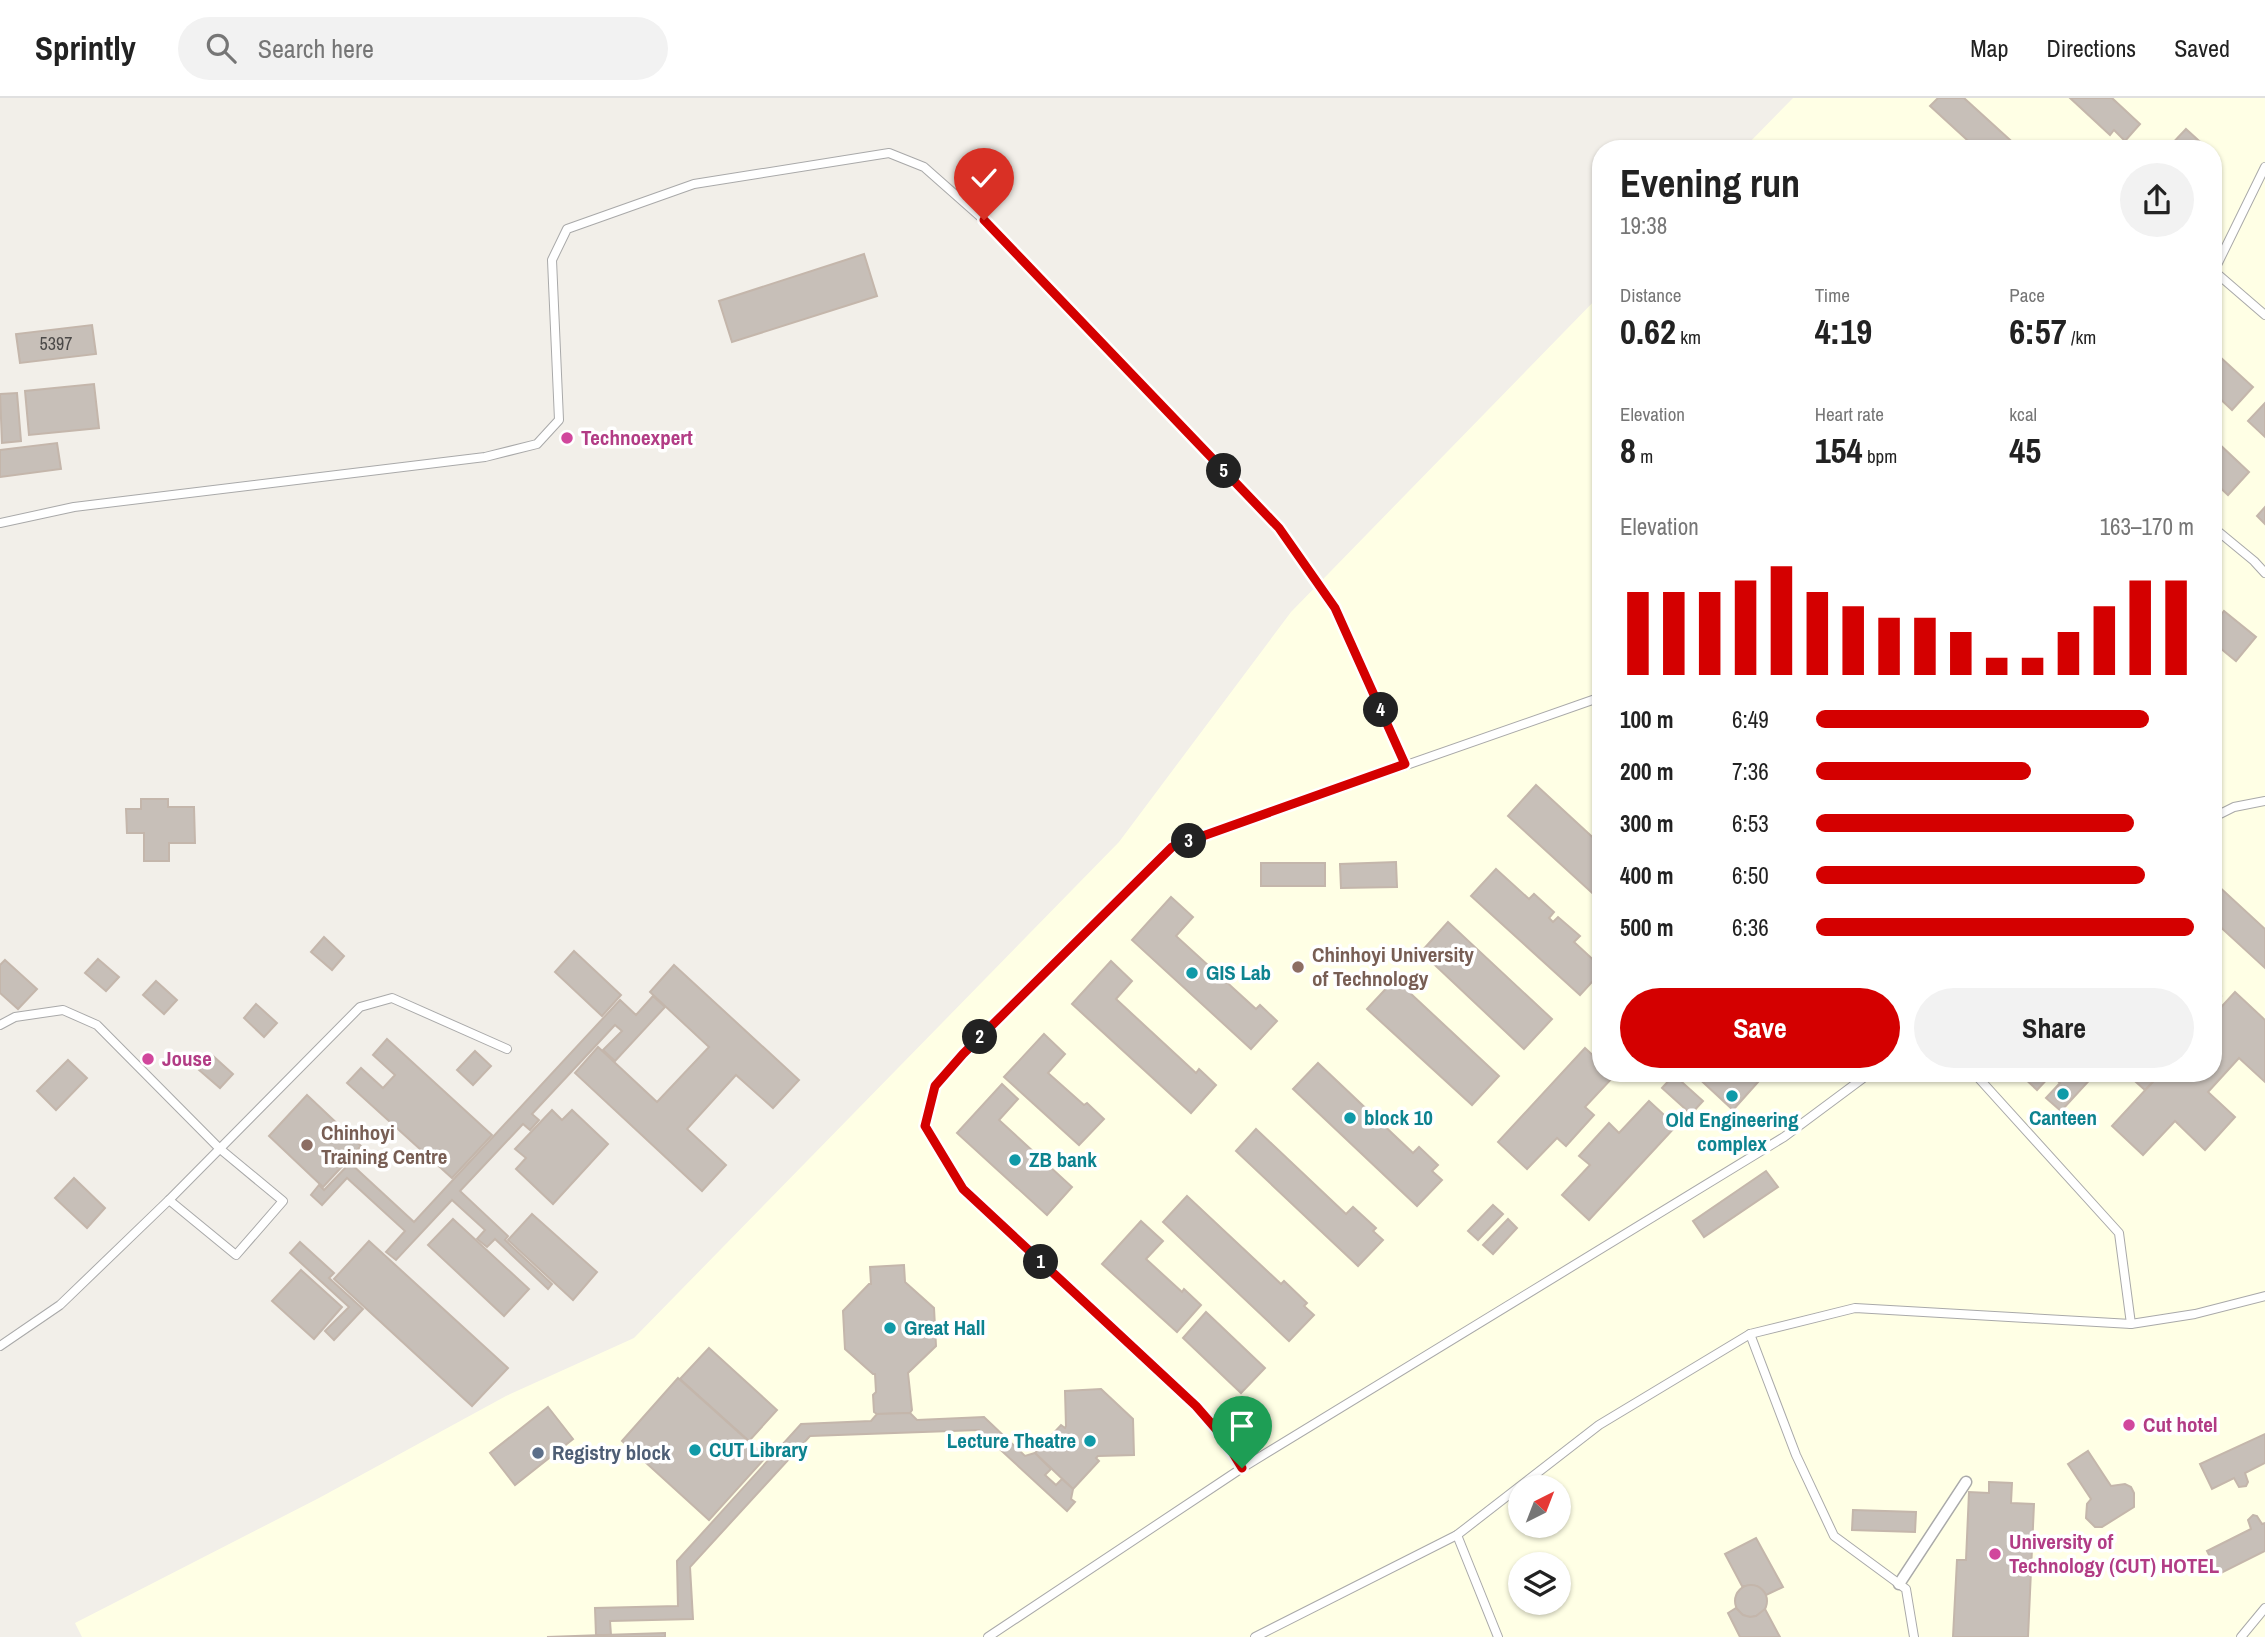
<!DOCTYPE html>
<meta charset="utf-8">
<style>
body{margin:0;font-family:"Archivo Narrow",sans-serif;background:#f2f2f2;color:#222;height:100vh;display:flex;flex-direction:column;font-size:26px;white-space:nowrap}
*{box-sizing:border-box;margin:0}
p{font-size:23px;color:#767676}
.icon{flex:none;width:38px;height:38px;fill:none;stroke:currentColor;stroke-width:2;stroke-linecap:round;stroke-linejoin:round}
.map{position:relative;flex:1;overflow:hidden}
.details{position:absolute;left:1592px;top:42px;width:630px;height:942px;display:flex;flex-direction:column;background:#fff;border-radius:28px;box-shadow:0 2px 5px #0004}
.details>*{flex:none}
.needle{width:46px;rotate:42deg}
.tools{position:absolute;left:1508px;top:1377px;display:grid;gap:14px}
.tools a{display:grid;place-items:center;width:63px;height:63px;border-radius:50%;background:#fff;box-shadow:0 2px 5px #0004;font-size:35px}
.pin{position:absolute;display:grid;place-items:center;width:60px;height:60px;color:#fff;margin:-72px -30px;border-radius:50% 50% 50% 0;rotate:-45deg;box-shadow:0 0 7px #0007}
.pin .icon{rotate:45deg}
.km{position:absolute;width:35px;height:35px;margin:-18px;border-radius:50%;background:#222;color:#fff;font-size:19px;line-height:35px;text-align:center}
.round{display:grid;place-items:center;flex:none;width:74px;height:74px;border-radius:37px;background:#f2f2f2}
.head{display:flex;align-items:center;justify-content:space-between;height:119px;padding:0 28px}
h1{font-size:38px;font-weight:700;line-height:52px}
.stats{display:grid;grid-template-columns:repeat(3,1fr);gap:10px;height:119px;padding:7px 28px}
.stats div{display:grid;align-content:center}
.stats b{font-size:35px;font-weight:700}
.stats small{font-size:19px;font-weight:400}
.stats p{font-size:19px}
.chart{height:196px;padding:14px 28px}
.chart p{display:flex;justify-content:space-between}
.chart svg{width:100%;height:126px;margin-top:7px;stroke:#d40000;stroke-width:6}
.cta{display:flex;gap:14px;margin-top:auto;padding:14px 28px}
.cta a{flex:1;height:80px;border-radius:42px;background:#d40000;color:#fff;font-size:28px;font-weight:700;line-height:80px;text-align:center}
.cta a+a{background:#f2f2f2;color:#222}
ul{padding:0 28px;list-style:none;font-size:23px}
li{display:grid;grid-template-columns:112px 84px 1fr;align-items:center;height:52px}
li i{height:18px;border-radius:9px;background:#d40000}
header{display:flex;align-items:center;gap:42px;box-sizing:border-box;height:98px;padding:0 35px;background:#fff;border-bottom:2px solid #e0e0e0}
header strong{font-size:33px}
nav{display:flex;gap:38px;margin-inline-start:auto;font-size:24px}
.search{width:490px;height:63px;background:#f2f2f2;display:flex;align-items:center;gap:18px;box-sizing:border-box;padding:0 24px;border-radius:38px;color:#767676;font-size:26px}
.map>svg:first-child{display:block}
.education{fill:#ffffe5;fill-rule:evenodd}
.building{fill:#c7bfb8;stroke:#c4b6ab;stroke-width:2}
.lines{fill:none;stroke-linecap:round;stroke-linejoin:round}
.service-casing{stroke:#a9a9a9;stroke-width:10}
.pedestrian-casing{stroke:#a9a9a9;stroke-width:13}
.service{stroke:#fff;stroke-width:8}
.pedestrian{stroke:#fff;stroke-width:10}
.route-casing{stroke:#fff;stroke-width:14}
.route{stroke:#d40000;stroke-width:9}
.hotel-dot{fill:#d1479c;stroke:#fff;stroke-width:2.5}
.education-dot{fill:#8d6e63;stroke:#fff;stroke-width:2.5}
.culture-dot{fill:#0f9aa8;stroke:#fff;stroke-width:2.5}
.service-dot{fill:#5c6f8a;stroke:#fff;stroke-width:2.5}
.labels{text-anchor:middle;stroke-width:7;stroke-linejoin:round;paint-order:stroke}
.number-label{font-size:18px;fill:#4b4948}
.hotel-label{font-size:21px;font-weight:bold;fill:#b23c85;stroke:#fff;text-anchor:start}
.education-label{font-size:21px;font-weight:bold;fill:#785e54;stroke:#fff;text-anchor:start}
.culture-label{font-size:21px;font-weight:bold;fill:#0d838f;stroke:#fff;text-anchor:start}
.service-label{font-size:21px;font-weight:bold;fill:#4e5e75;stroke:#fff;text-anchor:start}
</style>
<header>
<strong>Sprintly</strong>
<div class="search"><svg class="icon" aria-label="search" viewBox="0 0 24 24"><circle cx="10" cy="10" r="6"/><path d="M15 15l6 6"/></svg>Search here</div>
<nav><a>Map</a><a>Directions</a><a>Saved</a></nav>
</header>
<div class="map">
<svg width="2265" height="1539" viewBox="0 0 2265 1539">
<rect width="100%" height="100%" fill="#f2efe9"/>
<path class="education" d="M1793 0H2265V1539H82L75 1525 319 1400 506 1298 634 1240 1119 744 1291 514 1601 196V975H2214V51H1743ZM1521 1390H1559V1428H1521ZM1521 1466H1559V1505H1521Z"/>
<g class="building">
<path d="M1938 0H1964L2020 51H1977L1930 8Z"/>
<path d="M2070 0H2112L2140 26 2125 43 2114 32 2110 37Z"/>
<path d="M2186 31 2208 51H2167Z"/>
<path d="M864 156 877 198 732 244 719 203Z"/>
<path d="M92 227 96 256 20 265 16 236Z"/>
<path d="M2219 258 2253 289 2232 312 2214 295V264Z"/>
<path d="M94 286 99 330 29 337 25 293Z"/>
<path d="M17 295 21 343 2 345 0 296Z"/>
<path d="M2265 305V339L2248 323Z"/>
<path d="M2216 343 2249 374 2228 397 2214 384V345Z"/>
<path d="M57 345 61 371 0 379V352Z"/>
<path d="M2265 409V426L2257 418Z"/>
<path d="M2224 513 2256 539 2236 563 2214 545V526Z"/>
<path d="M1536 687 1601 747V803L1508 718Z"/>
<path d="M141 701H168V709H194L195 745H169V763H144V735H127L126 711H141Z"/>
<path d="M1396 764 1397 789 1341 790 1340 766Z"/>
<rect x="1261" y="765" width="64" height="23"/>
<path d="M1496 771 1529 801 1534 796 1554 814 1549 820 1553 824 1558 819 1580 838 1574 844 1601 869V874L1580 897 1471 798Z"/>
<path d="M2215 785 2265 831V870L2214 823Z"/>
<path d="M1171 799 1193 819 1176 838 1256 911 1260 907 1277 923 1251 951 1132 842Z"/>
<path d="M1448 824 1552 921 1524 951 1421 854Z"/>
<path d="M324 839 344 858 332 872 311 854Z"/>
<path d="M574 853 621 897 602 918 555 874Z"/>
<path d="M98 861 119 879 106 893 85 875Z"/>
<path d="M5 862 37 891 18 911 0 895V867Z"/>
<path d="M1111 863 1132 883 1116 901 1196 975 1199 971 1216 987 1191 1015 1072 906Z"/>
<path d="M674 867 799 982 773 1010 736 977 687 1031 726 1067 702 1093 575 975 598 949 657 1004 709 949 650 894Z"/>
<path d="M1395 881 1499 978 1472 1007 1367 911Z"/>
<path d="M156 883 177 902 164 916 143 897Z"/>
<path d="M2214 892 2221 898 2214 906Z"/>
<path d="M2235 894 2265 922V984L2239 960 2208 994 2235 1019 2205 1052 2175 1023 2143 1057 2112 1028 2161 975H2214V917Z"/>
<path d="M653 898 665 909 615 963 603 952 622 933 615 927 532 1016 539 1022 530 1032 523 1026 460 1093 508 1138 505 1142 552 1186 548 1191 495 1141 487 1149 477 1141 485 1132 452 1102 396 1162 386 1154 405 1133 347 1080 322 1107 311 1097 319 1087 324 1092 350 1065 414 1124 620 902 636 917Z"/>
<path d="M256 906 277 925 264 939 244 920Z"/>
<path d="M1044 936 1065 956 1048 975 1084 1007 1087 1005 1104 1021 1079 1047 1004 979Z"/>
<path d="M387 941 492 1037 452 1080 347 985 361 970 383 990 395 977 373 957Z"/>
<path d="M1585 950 1601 965V975H1612L1615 977 1585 1009 1594 1017 1566 1048 1557 1040 1527 1071 1498 1044Z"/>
<path d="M475 953 491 968 473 987 457 972Z"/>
<path d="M212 957 233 976 220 990 199 972Z"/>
<path d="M68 962 87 980 56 1012 37 993Z"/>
<path d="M1318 965 1413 1055 1419 1049 1438 1067 1432 1073 1442 1082 1417 1108 1293 991Z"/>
<path d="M1693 975H1748L1758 984 1733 1012Z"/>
<path d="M2025 975H2096L2061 1013 2046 1000 2060 985 2051 977 2037 992 2022 978Z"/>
<path d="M2126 975H2161L2145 992Z"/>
<path d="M1674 977 1703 1003 1691 1016 1662 990Z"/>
<path d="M1002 986 1018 1001 999 1022 1072 1089 1047 1117 957 1035Z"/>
<path d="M307 997 361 1048 323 1089 269 1038Z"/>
<path d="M1649 1003 1676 1028 1589 1122 1562 1097 1590 1067 1579 1058 1609 1025 1619 1035Z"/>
<path d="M552 1012 562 1022 572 1012 608 1046 553 1106 516 1071 526 1060 515 1051Z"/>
<path d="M1256 1031 1346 1116 1353 1109 1376 1130 1373 1133 1383 1142 1358 1168 1236 1053Z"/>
<path d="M1766 1073 1778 1089 1704 1139 1693 1123Z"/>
<path d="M74 1080 105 1110 87 1130 55 1100Z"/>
<path d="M1187 1098 1281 1186 1284 1183 1307 1205 1304 1208 1314 1217 1289 1243 1163 1124Z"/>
<path d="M1493 1107 1503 1116 1478 1142 1468 1133Z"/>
<path d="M532 1116 597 1174 573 1202 508 1142Z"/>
<path d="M453 1121 529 1191 504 1218 428 1147Z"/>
<path d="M1508 1121 1517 1130 1493 1156 1483 1147Z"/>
<path d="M1141 1123 1163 1143 1146 1161 1182 1194 1184 1191 1201 1207 1177 1234 1102 1166Z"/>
<path d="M369 1143 508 1270 472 1308 334 1181Z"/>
<path d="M300 1144 334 1175 329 1180 363 1211 334 1242 325 1233 349 1209 290 1155Z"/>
<path d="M904 1167 905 1184 934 1210 936 1248 908 1275 912 1312 910 1315 877 1316 874 1314 873 1297 876 1294 875 1276H873L845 1251 843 1213 869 1186H871L870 1169Z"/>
<path d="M301 1172 342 1209 314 1241 272 1203Z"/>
<path d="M1206 1214 1265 1270 1241 1295 1183 1240Z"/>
<path d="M709 1250 777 1312 749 1343 680 1281Z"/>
<path d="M678 1280 766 1359 709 1422 622 1343Z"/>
<path d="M1101 1291 1133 1321 1134 1357 1098 1358 1096 1360 1099 1363 1073 1391 1035 1355 1061 1327 1065 1330 1066 1328 1065 1293Z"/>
<path d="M548 1309 573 1341 515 1387 490 1355Z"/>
<path d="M910 1315 917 1322 984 1319 1025 1358 1035 1355 1051 1371 1045 1377 1056 1387 1062 1381 1073 1391 1071 1401 1075 1404 1067 1413 979 1332 810 1338 690 1469 693 1521 610 1523 611 1537H596L595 1510 678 1508 677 1463 801 1326 871 1323 877 1316Z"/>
<path d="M2265 1336V1365L2245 1375 2248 1384 2246 1388 2239 1389 2234 1380 2212 1391 2200 1366Z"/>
<path d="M2088 1353 2111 1388 2125 1386 2131 1389 2134 1395V1409L2102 1429H2095L2086 1420 2087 1406 2091 1401 2068 1366Z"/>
<path d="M1989 1384 2012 1385 2011 1405 2034 1406 2028 1539H1953L1957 1462H1966L1969 1394 1989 1395Z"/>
<path d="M1853 1412 1916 1414 1915 1434 1852 1432Z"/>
<path d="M2253 1417 2257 1418 2262 1426 2265 1425V1453L2219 1476 2207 1453 2251 1431 2248 1422Z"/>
<path d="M1756 1440 1783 1489 1766 1497 1757 1488H1742L1725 1456Z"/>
<circle cx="1751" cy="1503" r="16"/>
<path d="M1736 1510 1743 1517 1750 1519 1756 1518 1765 1511 1780 1539H1740L1728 1515Z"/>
<path d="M665 1535V1539H547L603 1537Z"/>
</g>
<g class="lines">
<g class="service-casing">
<g id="service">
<path d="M2214 173 2265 69"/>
<path d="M2214 173 2265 217"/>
<path d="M0 425 74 409 485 359 537 346 559 322 552 162 567 131 694 86 889 55 924 69 984 122 1278 430 1335 510 1405 666"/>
<path d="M2214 430 2254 463 2265 475"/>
<path d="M2214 719 2234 709 2265 703"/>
<path d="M0 927 15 919 63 912 97 927 219 1050 283 1103 236 1157 169 1102"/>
<path d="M1974 975 2119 1135 2131 1226"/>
<path d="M1750 1236 1796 1357 1834 1438 1906 1491 1914 1539"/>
<path d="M0 1248 60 1207 169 1102 360 909 392 900 507 951"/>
<path d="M1242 1370 1222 1339 1196 1308 963 1091 925 1028 935 988 963 956 1172 749 1601 599"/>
<path d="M1457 1437 1498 1539"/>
<path d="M988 1539 1242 1370 1784 1039 1870 975"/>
<path d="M1255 1539 1457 1437 1599 1327 1750 1236 1855 1210 2131 1226 2195 1216 2265 1198"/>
<path d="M2241 1539 2265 1510"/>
</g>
</g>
<g class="pedestrian-casing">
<path id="pedestrian" d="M1899 1486 1966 1384"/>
</g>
<use href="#service" class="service"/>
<use href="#pedestrian" class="pedestrian"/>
</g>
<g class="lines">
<g class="route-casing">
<path id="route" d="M984 122 1279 430 1335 510 1405 666 1172 749 963 956 935 988 925 1028 963 1091 1196 1308 1223 1339 1242 1370"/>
</g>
<use href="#route" class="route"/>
</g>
<g class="hotel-dot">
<circle cx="567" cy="340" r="7"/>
<circle cx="148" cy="961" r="7"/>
<circle cx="2129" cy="1327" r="7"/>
<circle cx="1995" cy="1456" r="7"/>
</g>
<g class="education-dot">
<circle cx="1298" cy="869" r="7"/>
<circle cx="307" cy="1047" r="7"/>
</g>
<g class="culture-dot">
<circle cx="1192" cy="875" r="7"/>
<circle cx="2063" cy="996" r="7"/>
<circle cx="1732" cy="998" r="7"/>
<circle cx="1350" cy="1020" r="7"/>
<circle cx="1015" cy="1062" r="7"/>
<circle cx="890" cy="1230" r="7"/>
<circle cx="1090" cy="1343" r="7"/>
<circle cx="695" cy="1352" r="7"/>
</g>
<circle class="service-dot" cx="538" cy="1355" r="7"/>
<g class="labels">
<g class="number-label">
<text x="56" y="252">5397</text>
</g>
<g class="hotel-label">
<text x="581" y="347">Technoexpert</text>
<text x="162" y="968">Jouse</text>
<text x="2143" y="1334">Cut hotel</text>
<text x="2009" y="1451">University of<tspan x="2009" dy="24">Technology (CUT) HOTEL</tspan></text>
</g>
<g class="education-label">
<text x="1312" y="864">Chinhoyi University<tspan x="1312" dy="24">of Technology</tspan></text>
<text x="321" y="1042">Chinhoyi<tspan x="321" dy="24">Training Centre</tspan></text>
</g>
<g class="culture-label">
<text x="1206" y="882">GIS Lab</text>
<text x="1364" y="1027">block 10</text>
<text x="2063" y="1027" text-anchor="middle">Canteen</text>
<text x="1732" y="1029" text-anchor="middle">Old Engineering<tspan x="1732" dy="24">complex</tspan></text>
<text x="1029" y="1069">ZB bank</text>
<text x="904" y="1237">Great Hall</text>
<text x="1076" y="1350" text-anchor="end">Lecture Theatre</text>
<text x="709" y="1359">CUT Library</text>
</g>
<g class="service-label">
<text x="552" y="1362">Registry block</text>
</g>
</g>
</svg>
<div class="tools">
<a><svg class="needle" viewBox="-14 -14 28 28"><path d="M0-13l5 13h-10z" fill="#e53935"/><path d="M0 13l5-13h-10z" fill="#767676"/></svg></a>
<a><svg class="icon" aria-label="layers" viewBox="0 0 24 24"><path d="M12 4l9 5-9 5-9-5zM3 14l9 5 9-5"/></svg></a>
</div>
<div class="pin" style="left:1242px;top:1370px;background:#1e9e55"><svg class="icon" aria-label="arrive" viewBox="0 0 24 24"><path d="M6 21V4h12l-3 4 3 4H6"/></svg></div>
<div class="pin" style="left:984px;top:122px;background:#d93025"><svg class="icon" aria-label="check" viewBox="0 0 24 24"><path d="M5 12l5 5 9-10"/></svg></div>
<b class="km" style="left:1041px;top:1164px">1</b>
<b class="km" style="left:980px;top:939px">2</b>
<b class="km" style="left:1189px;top:743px">3</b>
<b class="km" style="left:1381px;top:612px">4</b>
<b class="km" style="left:1224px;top:373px">5</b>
<section class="details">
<div class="head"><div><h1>Evening run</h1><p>19:38</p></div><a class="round"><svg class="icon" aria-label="share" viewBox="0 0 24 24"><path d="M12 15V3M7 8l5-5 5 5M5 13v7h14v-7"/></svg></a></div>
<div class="stats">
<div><p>Distance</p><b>0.62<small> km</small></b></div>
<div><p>Time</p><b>4:19</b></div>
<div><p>Pace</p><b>6:57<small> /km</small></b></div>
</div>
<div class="stats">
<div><p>Elevation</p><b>8<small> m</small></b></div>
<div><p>Heart rate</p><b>154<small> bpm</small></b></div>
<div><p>kcal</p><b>45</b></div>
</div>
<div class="chart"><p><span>Elevation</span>163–170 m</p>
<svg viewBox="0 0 160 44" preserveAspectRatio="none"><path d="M5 44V15M15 44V15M25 44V15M35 44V11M45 44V6M55 44V15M65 44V20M75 44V24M85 44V24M95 44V29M105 44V38M115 44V38M125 44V29M135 44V20M145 44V11M155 44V11"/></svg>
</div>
<ul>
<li><b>100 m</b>6:49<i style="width:88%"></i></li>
<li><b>200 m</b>7:36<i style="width:57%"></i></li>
<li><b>300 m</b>6:53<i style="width:84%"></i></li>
<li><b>400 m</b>6:50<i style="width:87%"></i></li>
<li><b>500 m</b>6:36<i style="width:100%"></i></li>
</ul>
<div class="cta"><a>Save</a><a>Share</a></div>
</section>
</div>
